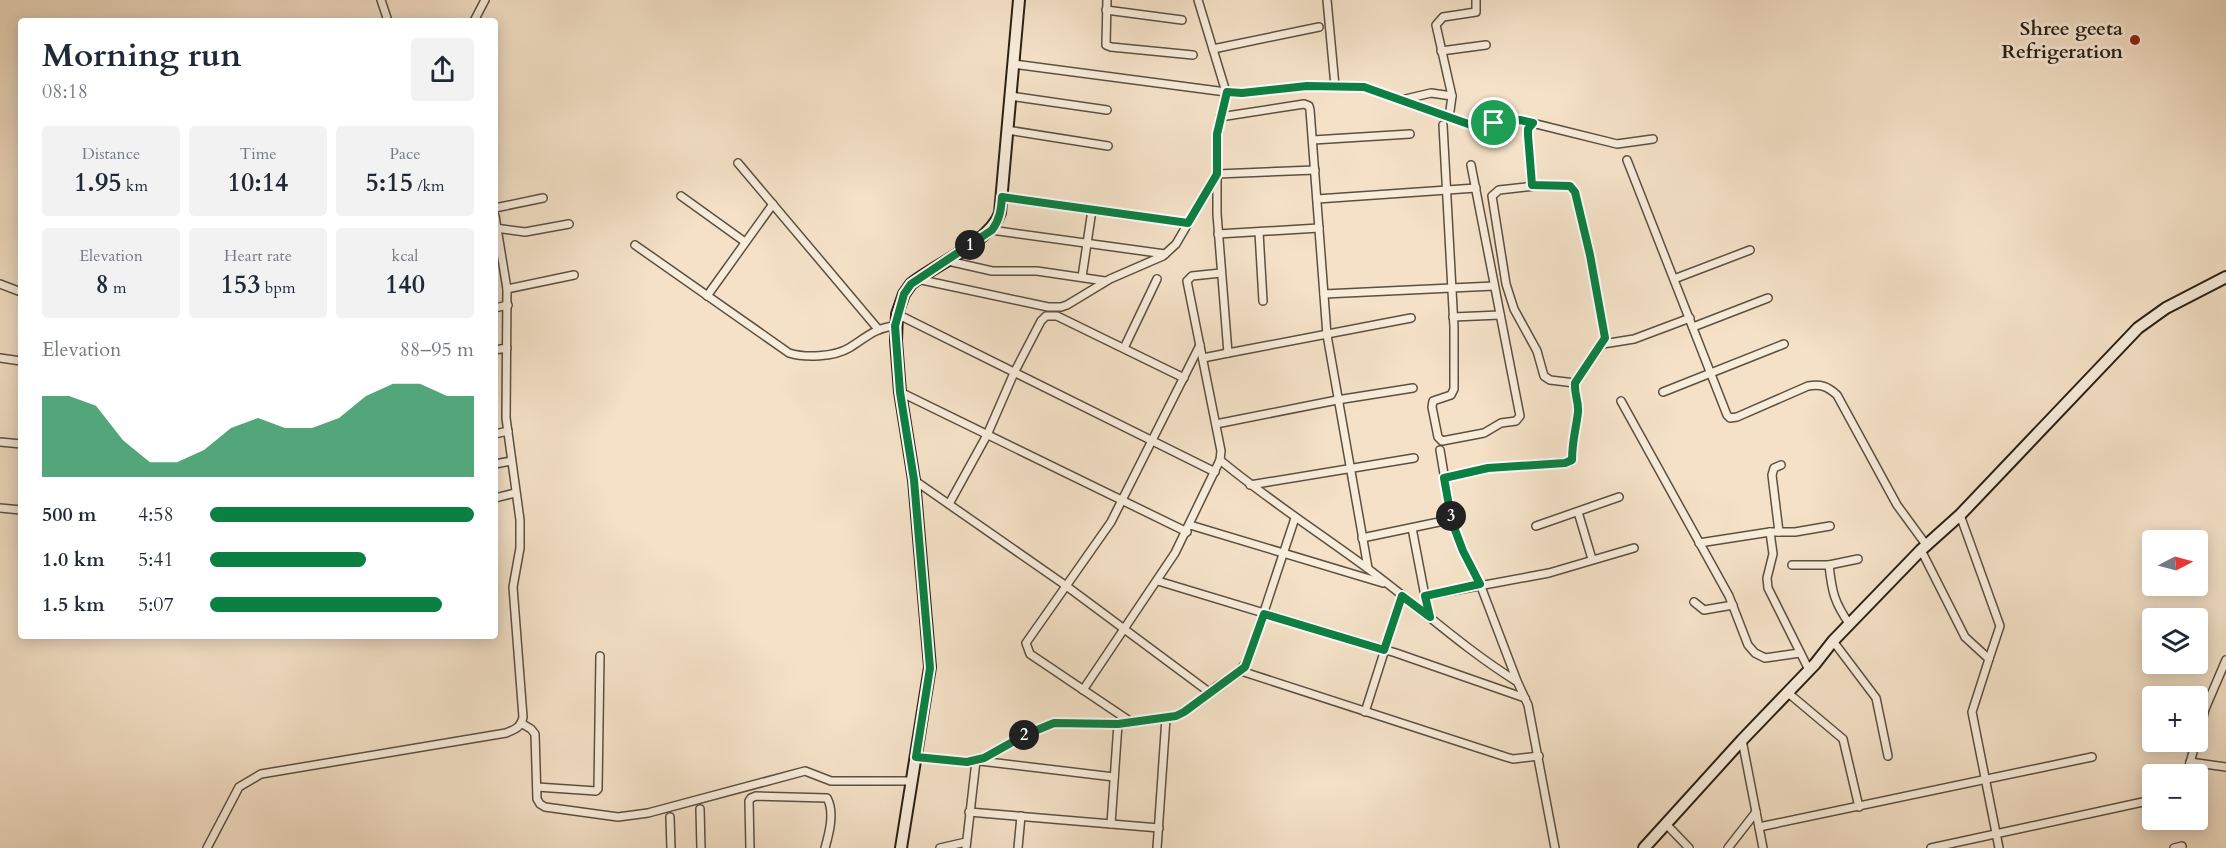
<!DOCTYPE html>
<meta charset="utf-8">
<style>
body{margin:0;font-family:Cardo,serif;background:#f2f2f3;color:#1f2937;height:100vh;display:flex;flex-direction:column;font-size:22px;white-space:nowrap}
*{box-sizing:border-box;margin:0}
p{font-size:20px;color:#747a83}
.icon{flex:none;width:33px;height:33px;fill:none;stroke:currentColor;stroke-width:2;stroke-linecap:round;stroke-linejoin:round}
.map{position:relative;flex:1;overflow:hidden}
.drawer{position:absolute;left:18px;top:18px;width:480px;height:621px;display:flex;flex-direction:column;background:#fff;border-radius:6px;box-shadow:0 3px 15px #0003}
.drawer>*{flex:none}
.needle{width:39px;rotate:84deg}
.buttons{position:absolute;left:2142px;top:530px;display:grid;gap:12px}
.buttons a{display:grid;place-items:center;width:66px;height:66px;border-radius:6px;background:#fff;box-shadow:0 3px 15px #0003;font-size:30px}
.pin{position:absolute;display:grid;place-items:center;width:51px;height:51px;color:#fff;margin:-26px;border:3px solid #fff;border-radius:50%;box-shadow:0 2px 6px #0007}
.km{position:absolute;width:30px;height:30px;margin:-15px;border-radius:50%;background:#222;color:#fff;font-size:16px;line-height:30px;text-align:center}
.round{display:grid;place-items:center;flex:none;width:63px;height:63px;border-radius:6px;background:#f2f2f3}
.head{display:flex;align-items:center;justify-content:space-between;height:102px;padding:0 24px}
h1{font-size:33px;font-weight:700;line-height:45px}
.metrics{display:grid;grid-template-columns:repeat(3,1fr);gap:9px;height:102px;padding:6px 24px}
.metrics div{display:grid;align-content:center;border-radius:6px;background:#f2f2f3;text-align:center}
.metrics b{font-size:26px;font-weight:700}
.metrics small{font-size:16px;font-weight:400}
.metrics p{font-size:16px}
.chart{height:168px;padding:12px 24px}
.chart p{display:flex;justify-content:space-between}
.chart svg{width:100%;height:108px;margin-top:6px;fill:#0b8043;opacity:.7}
ul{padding:0 24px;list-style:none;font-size:20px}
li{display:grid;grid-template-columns:96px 72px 1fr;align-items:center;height:45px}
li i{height:15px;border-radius:8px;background:#0b8043}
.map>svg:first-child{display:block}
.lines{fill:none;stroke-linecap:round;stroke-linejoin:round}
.street-casing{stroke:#5c5041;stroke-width:10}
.secondary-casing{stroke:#292014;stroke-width:14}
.street{stroke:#f8ecdb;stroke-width:7}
.secondary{stroke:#f8ecdb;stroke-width:10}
.route-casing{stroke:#fff;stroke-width:12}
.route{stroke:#0b8043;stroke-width:8}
.poi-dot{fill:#8f2418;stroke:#f8ecdb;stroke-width:2}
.labels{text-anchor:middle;stroke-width:6;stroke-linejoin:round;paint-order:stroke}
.poi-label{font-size:20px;font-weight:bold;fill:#292014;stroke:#f8ecdb;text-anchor:end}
</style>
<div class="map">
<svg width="2226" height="848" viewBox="0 0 2226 848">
<rect width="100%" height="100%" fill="#f4e1c7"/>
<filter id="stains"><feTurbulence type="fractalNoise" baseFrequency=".00333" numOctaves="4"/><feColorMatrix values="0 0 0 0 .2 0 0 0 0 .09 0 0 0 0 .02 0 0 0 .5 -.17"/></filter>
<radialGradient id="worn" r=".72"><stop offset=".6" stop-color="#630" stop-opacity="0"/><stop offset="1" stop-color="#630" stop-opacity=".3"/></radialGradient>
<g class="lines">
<g class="street-casing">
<g id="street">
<path d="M381 0 388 21"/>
<path d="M1107 0 1106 45 1111 47 1193 55"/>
<path d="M1198 0 1226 92 1217 133V214L1228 353 1411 318"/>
<path d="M1327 0 1335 86"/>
<path d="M1106 10 1182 20"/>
<path d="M474 21 485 0"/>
<path d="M1213 49 1319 27"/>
<path d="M1441 51 1486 45"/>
<path d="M1013 64 1226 92 1242 93 1307 86 1364 87 1471 125 1520 120 1617 144 1653 139"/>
<path d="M1010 96 1107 110"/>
<path d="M1401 100 1431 93 1452 96"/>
<path d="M1220 117 1304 104 1309 106 1310 110 1327 335 1368 568"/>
<path d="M1449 118 1452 96 1436 25 1443 17 1476 12V0"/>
<path d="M1443 125 1454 327V389L1451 395 1433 401 1432 407 1438 437 1442 441 1484 433 1501 423 1516 421 1520 416 1471 165"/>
<path d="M1007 130 1108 146"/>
<path d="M1313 140 1410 134"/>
<path d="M1627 160 1727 415 1730 418 1737 417 1808 386C1821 384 1827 386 1837 395L1897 505 1927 546"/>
<path d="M738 163 878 329"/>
<path d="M1534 186 1499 190 1492 196 1506 284 1514 309 1537 351 1544 376 1550 380 1575 383"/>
<path d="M681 196 745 242"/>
<path d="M1002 197 1188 223"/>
<path d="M1317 199 1476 188"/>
<path d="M495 208 543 198"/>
<path d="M495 228 525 232 569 224"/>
<path d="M991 230 1165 254"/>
<path d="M1259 232 1263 301"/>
<path d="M1218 234 1319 228"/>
<path d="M635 245 789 353C805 358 834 357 849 348 864 339 876 327 895 326"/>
<path d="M948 261 992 271H1037L1105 281"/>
<path d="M1082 277 1092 210"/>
<path d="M917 279 1048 307H1061L1067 305 1110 279 1163 256 1176 244 1217 174 1315 170"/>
<path d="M1674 279 1750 250"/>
<path d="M0 284 21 292"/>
<path d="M507 289 574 275"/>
<path d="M1324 294 1494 286"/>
<path d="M707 296 773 204"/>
<path d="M495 308 508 305"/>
<path d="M897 314 1215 472"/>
<path d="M1453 317 1500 315"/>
<path d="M1693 327 1768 298"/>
<path d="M1603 344 1634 339 1690 318"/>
<path d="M1124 348 1157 279"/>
<path d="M495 350 507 348"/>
<path d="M0 358 21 361"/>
<path d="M1203 358 1228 353"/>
<path d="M900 392 1187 532"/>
<path d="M1663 392 1784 344"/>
<path d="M1621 401 1729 596 1748 645 1755 653 1765 658 1800 653"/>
<path d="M1216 424 1337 400 1413 388"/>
<path d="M495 434 508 431"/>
<path d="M0 442 21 444"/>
<path d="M1440 450 1452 522 1463 551 1480 584 1517 681 1528 705 1555 848"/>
<path d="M1220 460C1267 499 1318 532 1367 568 1417 605 1463 648 1516 681"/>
<path d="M495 464 511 461"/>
<path d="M1444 478 1488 468 1570 462 1572 460C1572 441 1576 429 1578 412 1579 402 1574 393 1575 383L1605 340 1590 255 1575 192 1570 186H1534L1531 182 1528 135V129L1533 123"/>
<path d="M914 480 1065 585 1209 692"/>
<path d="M1250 485 1414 458"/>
<path d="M495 498 515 493"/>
<path d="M949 504 987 435 1014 373 1041 321 1046 316H1057L1184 378"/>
<path d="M0 508 21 510"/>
<path d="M1578 512 1592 559"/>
<path d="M1960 515 2000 626 1989 659"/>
<path d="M1190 525 1383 583"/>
<path d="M1536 526 1619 497"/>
<path d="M1412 528 1429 617"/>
<path d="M1770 532 1773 554 1767 578 1768 588 1809 670"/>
<path d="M1779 532 1772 475 1774 468 1781 465"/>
<path d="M1362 538 1439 522"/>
<path d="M1699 543 1770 532H1795L1830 526"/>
<path d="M1921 550 1965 637 1989 659 1972 712 1999 848"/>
<path d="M1792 565H1829L1858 559"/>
<path d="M1829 565C1832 592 1834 602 1850 625"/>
<path d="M1158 581 1396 653 1525 698"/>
<path d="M1425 596 1549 573 1634 548"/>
<path d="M1694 602 1704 610 1733 605"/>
<path d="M1833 641 1876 698 1888 756"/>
<path d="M1241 671 1506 757 1513 759 1539 756"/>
<path d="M1083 690 1175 553 1220 460 1221 451 1187 281 1192 276 1221 273"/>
<path d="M1787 692 1843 739 1859 807"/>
<path d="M1365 712 1402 596"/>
<path d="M1131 722 1030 654 1026 643 1111 522 1200 345"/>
<path d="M521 723 531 729 535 734 537 799 540 804 545 807 618 817 648 813 805 771 831 781H912"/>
<path d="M2198 737 2205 709 2226 660"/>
<path d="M1742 740 1763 848"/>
<path d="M916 757 967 762 984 758 1025 735 1054 723 1118 724 1176 716 1199 702 1217 686 1237 674 1248 660 1295 518"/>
<path d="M980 761 1114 777"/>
<path d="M2190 762 2226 767"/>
<path d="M2187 774 2196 741"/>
<path d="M537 787 596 791 598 789 600 656"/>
<path d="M700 809 701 848"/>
<path d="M969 812 1159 828"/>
<path d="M670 817 671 848"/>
<path d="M1111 824 1118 724"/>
<path d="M1666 824 1689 848"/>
<path d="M1759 827 2092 757"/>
<path d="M207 848 239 787 261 774 506 733C516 729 521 727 523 717L513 587 520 548V520L506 418 507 289 495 216"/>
<path d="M750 848 749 801 751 798 756 796 827 798C835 812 829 834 825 848"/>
<path d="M940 848 966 842"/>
<path d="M966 848 976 761"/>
<path d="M1018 848 1021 816"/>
<path d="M1157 848 1166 718"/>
<path d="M1728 848 1756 812"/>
<path d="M1931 848 2152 800"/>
<path d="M2174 848 2182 846"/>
</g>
</g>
<g class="secondary-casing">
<g id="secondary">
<path d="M901 848 930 667 914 480 900 392 896 341 897 314 904 294 911 284C936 264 990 242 1000 213L1019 0"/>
<path d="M1644 848 1742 740 1815 664 1833 641 1921 550 1960 515 2138 328 2166 308 2226 277"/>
</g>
</g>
<use href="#street" class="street"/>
<use href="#secondary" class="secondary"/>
</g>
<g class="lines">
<g class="route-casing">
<path id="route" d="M1307 86 1364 87 1471 125 1520 120 1533 123 1528 129V135L1532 185 1570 186 1575 192 1590 255 1605 338 1575 383C1574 394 1579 402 1578 412 1576 429 1572 442 1572 460L1565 463 1488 468 1444 478 1452 522 1463 551 1480 584 1425 596 1430 617 1402 596 1384 650 1264 614 1245 667 1184 712 1176 716 1118 724 1054 723 1025 735 984 758 967 762 916 757 930 668 914 480 900 392 895 326 904 294 911 284 992 230C1000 219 1001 210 1002 197L1188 223 1217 174V134L1227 92 1242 93Z"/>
</g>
<use href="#route" class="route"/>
</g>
<circle class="poi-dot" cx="2135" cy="40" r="6"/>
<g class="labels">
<g class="poi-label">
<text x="2123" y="35">Shree geeta<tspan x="2123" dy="23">Refrigeration</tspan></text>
</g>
</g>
<rect width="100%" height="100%" filter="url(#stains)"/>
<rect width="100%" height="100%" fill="url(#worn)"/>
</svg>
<div class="buttons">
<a><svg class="needle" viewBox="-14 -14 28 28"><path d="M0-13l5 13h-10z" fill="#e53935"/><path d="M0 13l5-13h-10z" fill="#747a83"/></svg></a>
<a><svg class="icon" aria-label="layers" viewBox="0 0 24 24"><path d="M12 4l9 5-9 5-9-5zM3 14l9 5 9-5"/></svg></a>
<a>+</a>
<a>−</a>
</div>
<div class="pin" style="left:1494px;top:123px;background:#1e9e55"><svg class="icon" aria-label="arrive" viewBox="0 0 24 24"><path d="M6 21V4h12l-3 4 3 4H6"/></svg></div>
<b class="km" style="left:970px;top:245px">1</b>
<b class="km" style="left:1024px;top:735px">2</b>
<b class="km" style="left:1451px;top:516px">3</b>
<section class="drawer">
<div class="head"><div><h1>Morning run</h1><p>08:18</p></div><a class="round"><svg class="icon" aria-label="share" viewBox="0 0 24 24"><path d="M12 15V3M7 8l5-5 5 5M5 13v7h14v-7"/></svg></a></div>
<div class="metrics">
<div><p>Distance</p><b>1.95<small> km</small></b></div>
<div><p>Time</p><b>10:14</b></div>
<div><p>Pace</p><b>5:15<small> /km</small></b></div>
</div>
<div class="metrics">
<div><p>Elevation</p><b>8<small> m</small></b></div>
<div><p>Heart rate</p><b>153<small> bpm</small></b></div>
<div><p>kcal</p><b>140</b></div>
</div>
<div class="chart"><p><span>Elevation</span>88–95 m</p>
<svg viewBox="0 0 160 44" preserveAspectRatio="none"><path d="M0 44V11L10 11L20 15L30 29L40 38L50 38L60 33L70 24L80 20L90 24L100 24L110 20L120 11L130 6L140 6L150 11L160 11V44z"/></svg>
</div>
<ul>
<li><b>500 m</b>4:58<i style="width:100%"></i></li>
<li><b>1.0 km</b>5:41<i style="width:59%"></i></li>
<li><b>1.5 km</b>5:07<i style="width:88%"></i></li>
</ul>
</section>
</div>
